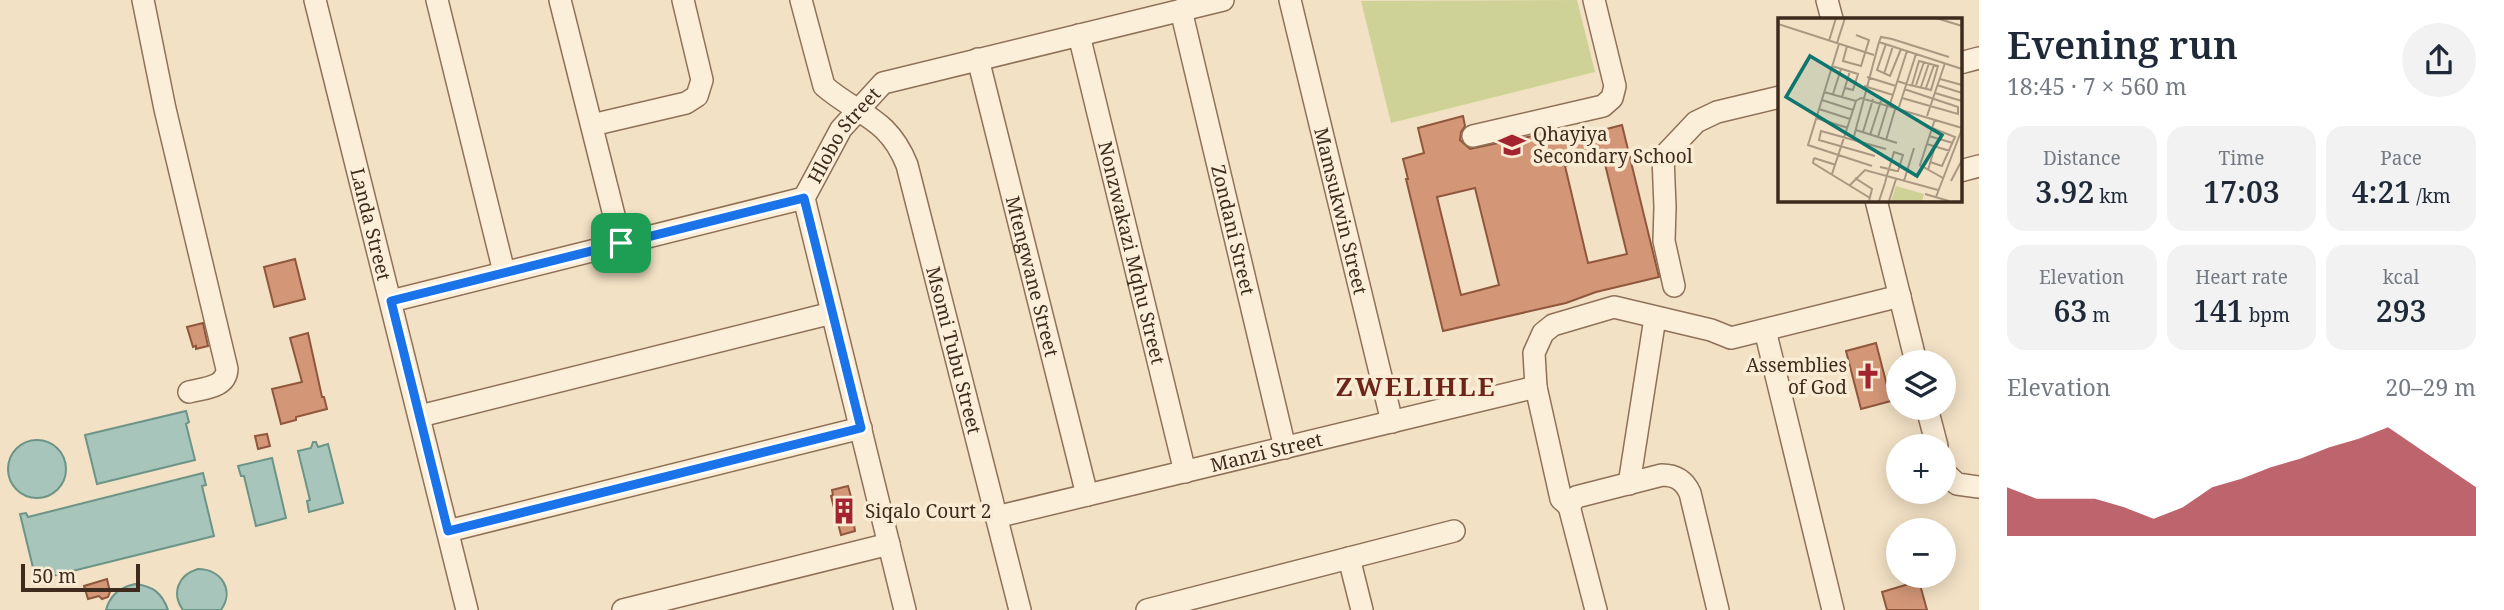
<!DOCTYPE html>
<meta charset="utf-8">
<style>
body{margin:0;font-family:"Noto Serif",serif;background:#f2f2f3;color:#1f2937;height:100vh;display:flex;flex-direction:column;font-size:26px;white-space:nowrap}
*{box-sizing:border-box;margin:0}
p{font-size:23px;color:#747a83}
.icon{flex:none;width:38px;height:38px;fill:none;stroke:currentColor;stroke-width:2;stroke-linecap:round;stroke-linejoin:round}
.map{position:relative;flex:1;overflow:hidden}
.panel{display:flex;flex-direction:column;background:#fff;width:525px}
.panel>*{flex:none}
.buttons{position:absolute;left:1886px;top:350px;display:grid;gap:14px}
.buttons a{display:grid;place-items:center;width:70px;height:70px;border-radius:50%;background:#fff;box-shadow:0 4px 18px #0003;font-size:35px}
.scale{position:absolute;left:21px;bottom:18px;width:119px;box-sizing:border-box;padding-left:7px;border:4px solid #3e2b1e;border-top:0;font-size:19px;line-height:24px;white-space:nowrap;color:#3e2b1e;-webkit-text-stroke:5px #f9ecd5;paint-order:stroke}
.pin{position:absolute;display:grid;place-items:center;width:60px;height:60px;color:#fff;margin:-30px;border-radius:14px;box-shadow:0 4px 10px #0006}
.round{display:grid;place-items:center;flex:none;width:74px;height:74px;border-radius:37px;background:#f2f2f3}
.head{display:flex;align-items:center;justify-content:space-between;height:119px;padding:0 28px}
h1{font-size:38px;font-weight:600;line-height:52px}
.stats{display:grid;grid-template-columns:repeat(3,1fr);gap:10px;height:119px;padding:7px 28px}
.stats div{display:grid;align-content:center;border-radius:18px;background:#f2f2f3;text-align:center}
.stats b{font-size:30px;font-weight:600}
.stats small{font-size:19px;font-weight:400}
.stats p{font-size:19px}
.chart{height:196px;padding:14px 28px}
.chart p{display:flex;justify-content:space-between}
.chart svg{width:100%;height:126px;margin-top:7px;fill:#a3232e;opacity:.7}
main{display:flex;flex:1;min-height:0}
.map>svg:first-child{display:block}
.green{fill:#cfd297}
.water{fill:#a7c5ba;stroke:#6c9487;stroke-width:2}
.building{fill:#d39677;stroke:#90573c;stroke-width:2;fill-rule:evenodd}
.lines{fill:none;stroke-linecap:round;stroke-linejoin:round}
.minor-casing{stroke:#8f7159;stroke-width:24}
.minor{stroke:#fcefd9;stroke-width:21}
.route-casing{stroke:#fff;stroke-width:14}
.route{stroke:#1a73e8;stroke-width:9}
.labels{text-anchor:middle;stroke-width:7;stroke-linejoin:round;paint-order:stroke}
.poi-label{font-size:19px;fill:#3e2b1e;stroke:#f9ecd5;text-anchor:start}
.street-label{font-size:19px;fill:#3e2b1e;stroke:#f9ecd5}
.district-label{font-size:26px;font-weight:bold;letter-spacing:2px;fill:#6e2519;stroke:#f9ecd5}
.inset-road{fill:none;stroke:#aa9882;stroke-width:2}
.view{fill:#0f766e;fill-opacity:0.15;stroke:#0f766e;stroke-width:3.5}
.inset-edge{fill:none;stroke:#3e2b1e;stroke-width:3.5}
</style>
<main>
<div class="map">
<svg width="1979" height="610" viewBox="0 0 1979 610">
<rect width="100%" height="100%" fill="#f2e1c5"/>
<path class="green" d="M1577 0 1595 72 1391 123 1361 1Z"/>
<g class="water">
<path d="M186 411 189 422 186 424 195 460 97 484 85 435Z"/>
<circle cx="37" cy="469" r="29"/>
<path d="M313 442H316L318 447 328 444 343 503 309 512 307 501 310 500 298 451 311 448Z"/>
<path d="M272 458 286 518 256 526 244 476H241L238 466Z"/>
<path d="M203 473 206 485 202 486 214 536 36 580 20 514 26 513 28 517Z"/>
<path d="M198 569C221 569 235 590 221 610H183C171 593 178 575 198 569Z"/>
<path d="M135 584C153 586 162 593 168 610H106C110 595 120 587 135 584Z"/>
</g>
<g class="building">
<path d="M1463 116 1465 126 1461 132 1460 140 1470 149 1542 134 1543 137 1554 134 1556 142 1622 125 1659 277 1596 292 1566 303 1443 331 1406 179H1408L1403 159 1424 153 1418 128ZM1603 156 1627 254 1588 263 1565 166ZM1475 188 1499 285 1461 295 1437 197Z"/>
<path d="M295 259 305 299 274 307 264 267Z"/>
<path d="M203 323 208 346 196 349V346L193 347 187 327Z"/>
<path d="M308 333 322 397H324L327 409 296 417V420L281 424 272 389 302 382 290 338Z"/>
<path d="M1876 343 1891 401 1861 409 1846 351Z"/>
<path d="M267 434 270 446 258 449 255 436Z"/>
<path d="M848 486 853 504 851 505 855 531 841 535 831 496 833 495 832 490Z"/>
<path d="M107 579 110 592 108 597 102 599 99 596 88 599 84 586Z"/>
<path d="M1919 581 1927 610H1887L1882 592Z"/>
</g>
<g class="lines">
<g class="minor-casing">
<g id="minor">
<path d="M143 0 165 109 227 369C226 388 204 388 189 392"/>
<path id="s1" d="M315 0 467 610"/>
<path d="M437 0 504 272"/>
<path d="M560 0 621 243"/>
<path id="s2" d="M801 0 824 86C859 116 888 117 907 165L1020 610"/>
<path id="s3" d="M1290 0 1392 422"/>
<path d="M1827 0 1832 19"/>
<path id="s4" d="M1181 10 1285 448"/>
<path id="s5" d="M1079 35 1185 472"/>
<path id="s6" d="M978 59 1087 495"/>
<path d="M1960 63 1979 58"/>
<path d="M592 125 686 103 697 96 702 80 683 0"/>
<path d="M1473 136 1603 106 1612 98 1615 86 1594 0"/>
<path d="M1960 171 1979 166"/>
<path d="M1876 200 1916 362"/>
<path d="M1674 286 1664 241 1665 207 1663 157 1696 122 1717 112 1780 97"/>
<path d="M391 301 804 198"/>
<path d="M1765 330 1833 610"/>
<path d="M1927 408 1937 446"/>
<path d="M420 416 832 313"/>
<path d="M1944 472 1957 484 1979 487"/>
<path d="M1629 484 1655 318"/>
<path d="M1569 506 1561 499 1536 387 1534 353 1543 333 1553 325 1614 307 1711 330 1731 338 1900 296"/>
<path d="M1569 506 1576 497 1662 475C1675 475 1684 480 1690 493L1718 610"/>
<path d="M1569 506 1596 610"/>
<path id="s7" d="M996 517 1536 387"/>
<path d="M448 531 861 428"/>
<path d="M1349 558 1362 610"/>
<path d="M623 610 889 544"/>
<path id="s8" d="M905 610 804 198 841 129 883 83 1223 0"/>
<path d="M1147 610 1454 531"/>
</g>
</g>
<use href="#minor" class="minor"/>
</g>
<g class="lines">
<g class="route-casing">
<path id="route" d="M804 198 861 428 448 531 391 301Z"/>
</g>
<use href="#route" class="route"/>
</g>
<defs>
<g id="school-bare" transform="scale(2.1)"><path d="M0-5L7-2L0 1L-7-2ZM-4 1L0 2.5L4 1V4Q0 6-4 4Z" fill="#a3232e" stroke="#f9ecd5" stroke-width="2.5" paint-order="stroke"/></g>
<g id="church-bare" transform="scale(2.1)"><path d="M-1.2-6h2.4v3.5h3.3v2.4h-3.3V6h-2.4V-.1h-3.3v-2.4h3.3Z" fill="#a3232e" stroke="#f9ecd5" stroke-width="2.5" paint-order="stroke"/></g>
<g id="building-bare" transform="scale(2.1)"><path d="M-4-6H4V6H1V3H-1V6H-4ZM-2.5-4.3h1.7v1.8h-1.7ZM.8-4.3h1.7v1.8H.8ZM-2.5-1h1.7V.8h-1.7ZM.8-1h1.7V.8H.8Z" fill="#a3232e" stroke="#f9ecd5" stroke-width="2.5" paint-order="stroke"/></g>
</defs>
<g fill-rule="evenodd">
<use href="#school-bare" x="1512" y="145"/>
<use href="#church-bare" x="1868" y="376"/>
<use href="#building-bare" x="844" y="511"/>
</g>
<g class="labels">
<g class="poi-label">
<text x="1533" y="141">Qhayiya<tspan x="1533" dy="22">Secondary School</tspan></text>
<text x="1847" y="372" text-anchor="end">Assemblies<tspan x="1847" dy="22">of God</tspan></text>
<text x="865" y="518">Siqalo Court 2</text>
</g>
<g class="street-label">
<text dy="7" stroke="none"><textPath href="#s8" startOffset="499">Hlobo Street</textPath></text>
<text dy="7" stroke="none"><textPath href="#s3" startOffset="217">Mamsukwin Street</textPath></text>
<text dy="7" stroke="none"><textPath href="#s1" startOffset="231">Landa Street</textPath></text>
<text dy="7" stroke="none"><textPath href="#s4" startOffset="226">Zondani Street</textPath></text>
<text dy="7" stroke="none"><textPath href="#s5" startOffset="224">Nonzwakazi Mqhu Street</textPath></text>
<text dy="7" stroke="none"><textPath href="#s6" startOffset="224">Mtengwane Street</textPath></text>
<text dy="7" stroke="none"><textPath href="#s2" startOffset="397">Msomi Tubu Street</textPath></text>
<text dy="7" stroke="none"><textPath href="#s7" startOffset="278">Manzi Street</textPath></text>
</g>
<g class="district-label">
<text x="1416" y="396">ZWELIHLE</text>
</g>
</g>
<g transform="translate(1778 18)">
<rect width="184" height="184" fill="#f2e1c5"/>
<path d="M118 168 146 176 144 183H113Z" fill="#cfd297"/>
<path class="inset-road" d="M158 0 184 8M0 6 96 37M51 23 58 0M101 24 184 51M101 24 103 19 114 21 171 39M59 25 67 0M61 26 30 127 94 148M108 26 99 52 112 58 123 31M69 28 65 43 83 48 91 22 78 17M54 48 80 56 75 72 67 70M106 56 115 28M89 59 118 68M162 61 184 67M119 63 132 67 153 72 160 48 141 43 134 67M138 67 146 44M159 67 184 75M86 68 115 77M143 69 151 45M148 70 156 47M46 74 78 83M157 75 184 83M55 76 63 51M64 79 72 53M124 80 180 96V89L126 71M44 82 75 92M112 86 129 33M121 89 138 36M41 91 72 101M149 98 167 45M38 100 70 110M157 101 142 147 165 160M78 112 119 125M85 114 95 81M92 117 103 83M151 118 175 125M100 119 110 86M75 122 101 24M108 122 118 88M149 126 172 133M97 138 41 122 43 113 108 131M36 140 35 145 92 180M36 140 58 147M152 144 164 148 177 119 154 110M150 152 157 128M54 156 78 83 83 80 184 110M77 160 94 171 91 183M126 163 136 130M173 163 184 142M71 168 87 152 160 172M147 176 171 183M158 179 184 111M101 183 107 165 109 157 111 151 116 134 125 137 120 153H118L111 151 102 149M111 183 118 161"/>
<path class="view" d="M32 38 164 117 139 158 8 79Z"/>
<rect width="184" height="184" class="inset-edge"/>
</g>
</svg>
<div class="buttons">
<a><svg class="icon" aria-label="layers" viewBox="0 0 24 24"><path d="M12 4l9 5-9 5-9-5zM3 14l9 5 9-5"/></svg></a>
<a>+</a>
<a>−</a>
</div>
<div class="scale">50 m</div>
<div class="pin" style="left:621px;top:243px;background:#1e9e55"><svg class="icon" aria-label="arrive" viewBox="0 0 24 24"><path d="M6 21V4h12l-3 4 3 4H6"/></svg></div>
</div>
<section class="panel">
<div class="head"><div><h1>Evening run</h1><p>18:45 · 7 × 560 m</p></div><a class="round"><svg class="icon" aria-label="share" viewBox="0 0 24 24"><path d="M12 15V3M7 8l5-5 5 5M5 13v7h14v-7"/></svg></a></div>
<div class="stats">
<div><p>Distance</p><b>3.92<small> km</small></b></div>
<div><p>Time</p><b>17:03</b></div>
<div><p>Pace</p><b>4:21<small> /km</small></b></div>
</div>
<div class="stats">
<div><p>Elevation</p><b>63<small> m</small></b></div>
<div><p>Heart rate</p><b>141<small> bpm</small></b></div>
<div><p>kcal</p><b>293</b></div>
</div>
<div class="chart"><p><span>Elevation</span>20–29 m</p>
<svg viewBox="0 0 160 44" preserveAspectRatio="none"><path d="M0 44V27L10 31L20 31L30 31L40 34L50 38L60 34L70 27L80 24L90 20L100 17L110 13L120 10L130 6L140 13L150 20L160 27V44z"/></svg>
</div>
</section>
</main>
